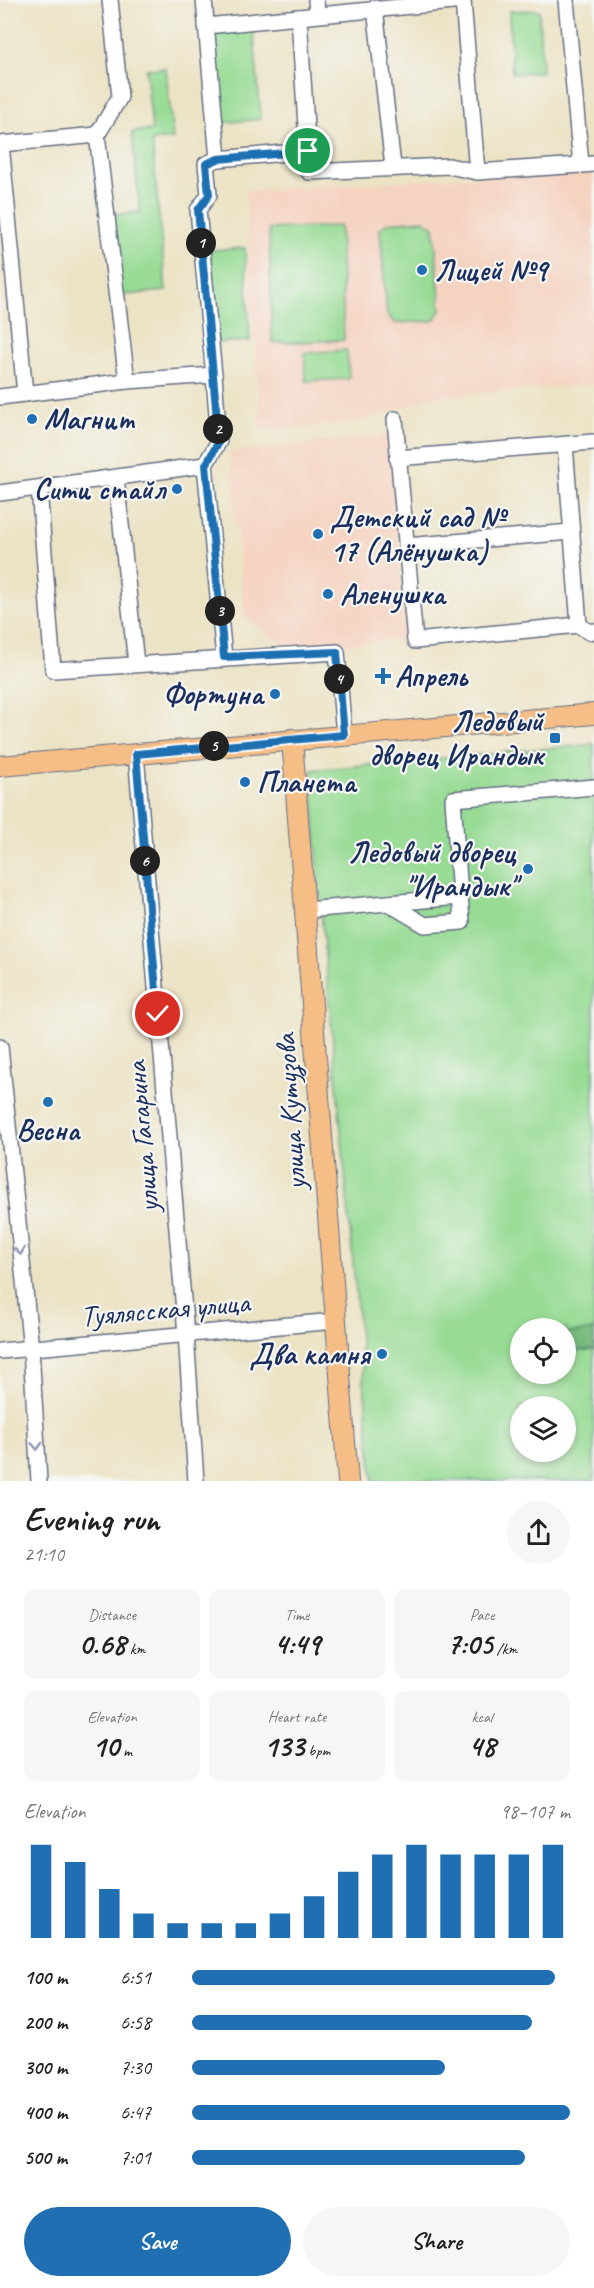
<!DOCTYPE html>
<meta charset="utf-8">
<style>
body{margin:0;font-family:Caveat,sans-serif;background:#f6f6f6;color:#202124;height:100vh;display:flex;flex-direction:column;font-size:22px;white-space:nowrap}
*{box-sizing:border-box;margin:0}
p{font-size:20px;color:#757577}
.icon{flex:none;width:33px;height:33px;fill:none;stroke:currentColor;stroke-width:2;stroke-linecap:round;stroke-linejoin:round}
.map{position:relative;height:1481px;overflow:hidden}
.sheet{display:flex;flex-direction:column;background:#fff;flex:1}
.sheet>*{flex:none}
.buttons{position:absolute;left:510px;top:1318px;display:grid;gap:12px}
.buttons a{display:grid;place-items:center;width:66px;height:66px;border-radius:50%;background:#fff;box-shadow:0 3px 9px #0003;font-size:30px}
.pin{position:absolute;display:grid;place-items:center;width:51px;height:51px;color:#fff;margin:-26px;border:3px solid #fff;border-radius:50%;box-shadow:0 2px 6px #0007}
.km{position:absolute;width:30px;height:30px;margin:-15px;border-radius:50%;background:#222;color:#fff;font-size:16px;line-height:30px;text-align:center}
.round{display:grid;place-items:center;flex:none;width:63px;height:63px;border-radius:32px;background:#f6f6f6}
.overview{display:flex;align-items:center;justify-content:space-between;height:102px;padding:0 24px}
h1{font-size:33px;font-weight:600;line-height:45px}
.stats{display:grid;grid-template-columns:repeat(3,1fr);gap:9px;height:102px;padding:6px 24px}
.stats div{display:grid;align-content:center;border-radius:12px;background:#f6f6f6;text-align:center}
.stats b{font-size:30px;font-weight:600}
.stats small{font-size:16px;font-weight:400}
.stats p{font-size:16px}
.chart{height:168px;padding:12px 24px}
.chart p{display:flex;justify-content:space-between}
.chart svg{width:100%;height:108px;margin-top:6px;stroke:#1f6fb2;stroke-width:6}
.button{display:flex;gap:12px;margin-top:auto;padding:12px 24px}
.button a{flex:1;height:69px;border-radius:36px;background:#1f6fb2;color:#fff;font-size:24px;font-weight:600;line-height:69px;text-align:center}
.button a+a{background:#f6f6f6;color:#202124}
ul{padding:0 24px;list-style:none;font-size:20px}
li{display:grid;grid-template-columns:96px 72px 1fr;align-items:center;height:45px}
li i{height:15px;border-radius:8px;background:#1f6fb2}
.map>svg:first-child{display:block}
.built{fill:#f5d3c1}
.green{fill:#97db94;stroke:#598579;stroke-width:1.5;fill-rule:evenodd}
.forest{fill:#79bb7e;stroke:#4a756e;stroke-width:1.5}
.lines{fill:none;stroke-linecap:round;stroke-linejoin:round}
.minor-casing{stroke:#646e82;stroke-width:18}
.major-casing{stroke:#646e82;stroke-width:22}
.minor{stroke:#fff;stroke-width:15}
.major{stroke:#f6be87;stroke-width:20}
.oneway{stroke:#8d97ae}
.route-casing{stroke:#fff;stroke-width:12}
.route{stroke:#1f6fb2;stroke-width:8}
.poi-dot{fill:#1f6fb2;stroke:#f6f6f2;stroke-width:2}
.labels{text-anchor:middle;stroke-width:4.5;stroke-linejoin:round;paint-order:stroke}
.poi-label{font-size:30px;font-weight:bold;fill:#1b2f5e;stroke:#f6f6f2;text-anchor:start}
.street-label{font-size:30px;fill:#1b2f5e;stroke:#f6f6f2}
</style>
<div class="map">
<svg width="594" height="1481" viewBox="0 0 594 1481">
<rect width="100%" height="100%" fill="#f6f6f2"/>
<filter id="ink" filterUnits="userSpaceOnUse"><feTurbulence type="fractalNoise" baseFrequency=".0167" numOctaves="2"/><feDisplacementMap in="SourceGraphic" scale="12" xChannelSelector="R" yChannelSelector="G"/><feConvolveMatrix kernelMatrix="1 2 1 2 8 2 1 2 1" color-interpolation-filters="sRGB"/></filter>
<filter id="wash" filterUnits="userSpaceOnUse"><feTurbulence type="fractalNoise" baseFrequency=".008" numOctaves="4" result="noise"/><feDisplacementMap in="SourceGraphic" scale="24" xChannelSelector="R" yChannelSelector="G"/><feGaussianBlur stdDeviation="1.35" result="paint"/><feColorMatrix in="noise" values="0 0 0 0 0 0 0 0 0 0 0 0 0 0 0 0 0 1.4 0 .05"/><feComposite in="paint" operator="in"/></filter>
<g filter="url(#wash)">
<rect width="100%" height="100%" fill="#ece3c5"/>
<g class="built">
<path d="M594 169V385L435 396 358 423 261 430 245 191Z"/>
<path d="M390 435 406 639 289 649 244 616 230 452Z"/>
</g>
<g class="green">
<path d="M539 10 542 72 512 74 509 11Z"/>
<path d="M253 25 261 119 221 123 213 29Z"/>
<path d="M166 68 173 139 152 141 166 291 114 296 107 215 140 212 132 132 152 130 146 69Z"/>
<path d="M424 220 434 227 441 311 433 321 395 323 387 315 380 229 387 223Z"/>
<path d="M340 226 344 340 272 343 269 229Z"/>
<path d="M245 248 250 341 215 343 210 250Z"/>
<path d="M347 350 349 379 306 381 304 353Z"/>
<path d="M594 744V1481H373L319 890 312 770ZM520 1329H566V1374H520ZM520 1407H566V1452H520Z"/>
</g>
<path class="forest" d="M594 1330V1349L566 1352V1333Z"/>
</g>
<g filter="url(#ink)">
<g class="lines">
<g class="minor-casing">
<g id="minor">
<path d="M316 0 317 15"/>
<path d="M566 0 581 165 594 164"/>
<path d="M375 8 393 167"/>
<path d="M206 26 299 17"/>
<path d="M97 135 127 381"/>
<path d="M218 159 307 151"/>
<path d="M477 172 463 1 299 17 309 172 449 166 477 172 581 165"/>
<path d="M214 375 219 441 205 465 224 657"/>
<path d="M25 394 1 144 97 135 120 97 110 0"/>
<path d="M0 397 127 381 214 375 198 210 209 195 206 164 218 159 204 0"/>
<path d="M395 419 415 641 579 625 589 632 594 631"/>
<path d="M565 445 579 625"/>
<path d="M397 458 594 442"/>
<path d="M116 478 136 664"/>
<path d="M39 488 53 670 337 652 344 735"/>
<path d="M0 493 205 465"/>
<path d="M406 546 571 532"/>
<path d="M136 754 186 1334 196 1481"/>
<path d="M388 903 460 897"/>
<path d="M306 910 388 903 425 925 462 922 453 799 594 787"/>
<path d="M0 1047 31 1349 39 1481"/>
<path d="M0 1351 335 1321"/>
</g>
</g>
<g class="major-casing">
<g id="major">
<path d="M292 739 348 1481"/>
<path d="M0 766 594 714"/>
</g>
</g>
<use href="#minor" class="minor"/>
<use href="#major" class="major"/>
</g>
<defs><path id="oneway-chevron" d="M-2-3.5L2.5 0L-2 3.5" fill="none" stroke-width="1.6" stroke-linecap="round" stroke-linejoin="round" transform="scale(1.5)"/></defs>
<g class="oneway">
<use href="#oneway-chevron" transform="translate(20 1251) rotate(84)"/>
<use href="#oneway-chevron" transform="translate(37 1446) rotate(87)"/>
</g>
</g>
<g class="lines" filter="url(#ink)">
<g class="route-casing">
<path id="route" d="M158 1014 136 754 344 735 337 652 224 657 206 465 219 441 198 210 209 195 206 164 218 159 308 151"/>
</g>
<use href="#route" class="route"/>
</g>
<g class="poi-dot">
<circle cx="422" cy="270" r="6"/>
<circle cx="32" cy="419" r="6"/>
<circle cx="177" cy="489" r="6"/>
<circle cx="318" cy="534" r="6"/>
<circle cx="328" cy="594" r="6"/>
<path d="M380 667h6v6h6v6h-6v6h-6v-6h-6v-6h6z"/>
<circle cx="275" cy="694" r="6"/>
<rect x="549" y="732" width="12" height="12" rx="3"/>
<circle cx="245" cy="782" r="6"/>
<circle cx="528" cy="869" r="6"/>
<circle cx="48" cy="1102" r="6"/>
<circle cx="382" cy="1354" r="6"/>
</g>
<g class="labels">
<g class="poi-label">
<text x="434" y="280">Лицей №9</text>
<text x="44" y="429">Магнит</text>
<text x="165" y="499" text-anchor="end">Сити стайл</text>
<text x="330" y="527">Детский сад №<tspan x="330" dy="34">17 (Алёнушка)</tspan></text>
<text x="340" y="604">Аленушка</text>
<text x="395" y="686">Апрель</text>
<text x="263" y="704" text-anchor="end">Фортуна</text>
<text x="543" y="731" text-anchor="end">Ледовый<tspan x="543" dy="34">дворец Ирандык</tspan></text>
<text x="257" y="792">Планета</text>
<text x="516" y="862" text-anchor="end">Ледовый дворец<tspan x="516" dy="34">"Ирандык"</tspan></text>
<text x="48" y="1140" text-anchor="middle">Весна</text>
<text x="370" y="1364" text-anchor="end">Два камня</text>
</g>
<g class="street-label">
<text transform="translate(290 1112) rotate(-94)" y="10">улица Кутузова</text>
<text transform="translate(142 1137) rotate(-95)" y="10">улица Гагарина</text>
<text transform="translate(165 1309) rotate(-5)" y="10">Туялясская улица</text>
</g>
</g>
</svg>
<div class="buttons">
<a><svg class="icon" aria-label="locate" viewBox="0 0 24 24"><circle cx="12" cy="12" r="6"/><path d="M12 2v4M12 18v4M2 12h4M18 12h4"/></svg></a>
<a><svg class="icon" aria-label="layers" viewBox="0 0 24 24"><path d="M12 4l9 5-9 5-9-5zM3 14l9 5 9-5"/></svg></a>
</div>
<div class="pin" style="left:308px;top:151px;background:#1e9e55"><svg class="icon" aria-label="arrive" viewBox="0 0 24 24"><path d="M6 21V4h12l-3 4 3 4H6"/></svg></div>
<div class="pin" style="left:158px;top:1014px;background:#d93025"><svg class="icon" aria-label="check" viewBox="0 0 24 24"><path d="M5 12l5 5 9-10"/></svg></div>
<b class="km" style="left:201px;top:243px">1</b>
<b class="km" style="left:218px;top:429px">2</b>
<b class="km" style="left:220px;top:611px">3</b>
<b class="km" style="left:339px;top:679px">4</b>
<b class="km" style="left:214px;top:746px">5</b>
<b class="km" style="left:145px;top:861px">6</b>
</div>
<section class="sheet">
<div class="overview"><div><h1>Evening run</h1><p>21:10</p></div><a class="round"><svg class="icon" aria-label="share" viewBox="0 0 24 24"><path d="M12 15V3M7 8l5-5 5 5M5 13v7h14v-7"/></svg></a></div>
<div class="stats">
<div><p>Distance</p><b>0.68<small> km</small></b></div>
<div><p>Time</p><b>4:49</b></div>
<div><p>Pace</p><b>7:05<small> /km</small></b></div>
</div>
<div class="stats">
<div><p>Elevation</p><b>10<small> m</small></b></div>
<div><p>Heart rate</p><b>133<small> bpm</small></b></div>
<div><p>kcal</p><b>48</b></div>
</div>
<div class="chart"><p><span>Elevation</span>98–107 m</p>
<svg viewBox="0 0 160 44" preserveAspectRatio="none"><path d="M5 44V6M15 44V13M25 44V24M35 44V34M45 44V38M55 44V38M65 44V38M75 44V34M85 44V27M95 44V17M105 44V10M115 44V6M125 44V10M135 44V10M145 44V10M155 44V6"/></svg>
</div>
<ul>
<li><b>100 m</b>6:51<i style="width:96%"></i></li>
<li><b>200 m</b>6:58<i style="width:90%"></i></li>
<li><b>300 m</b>7:30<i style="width:67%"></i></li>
<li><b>400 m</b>6:47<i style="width:100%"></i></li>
<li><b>500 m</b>7:01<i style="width:88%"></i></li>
</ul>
<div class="button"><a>Save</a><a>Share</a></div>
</section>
